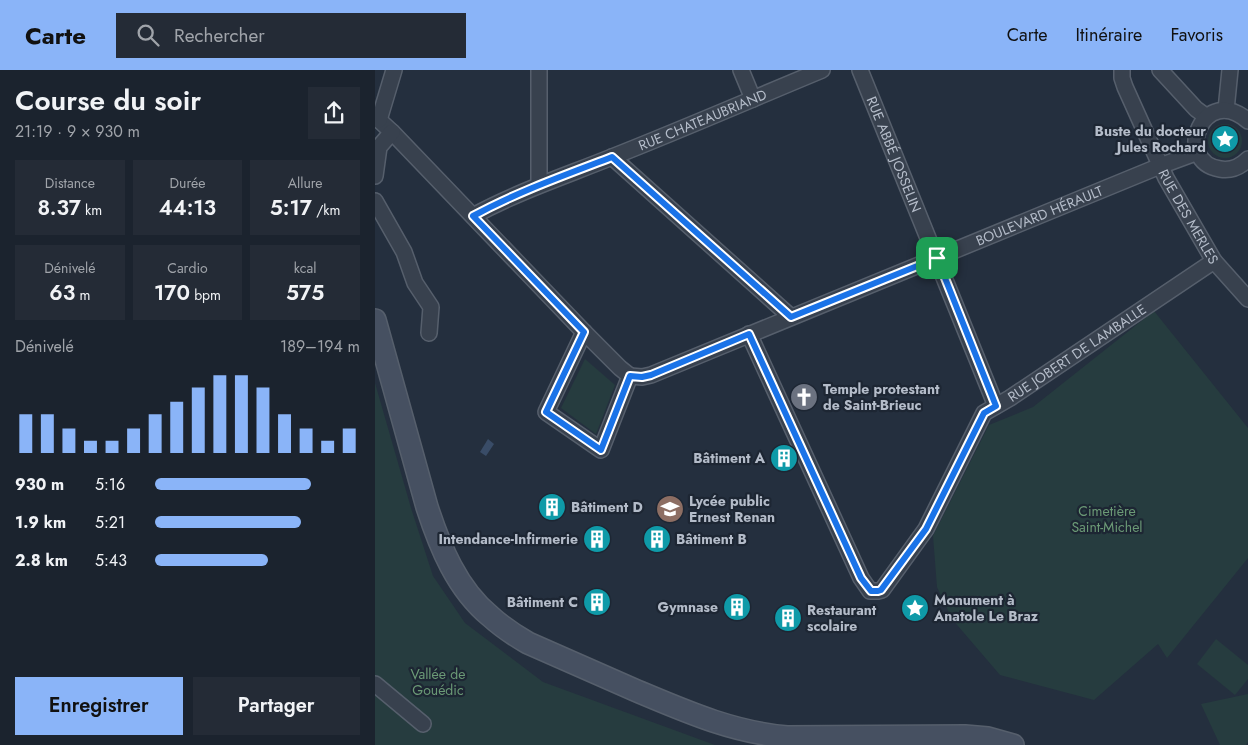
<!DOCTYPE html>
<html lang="fr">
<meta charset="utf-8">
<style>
body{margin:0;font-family:Jost,sans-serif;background:#242b36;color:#f1f3f6;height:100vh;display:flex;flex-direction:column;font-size:19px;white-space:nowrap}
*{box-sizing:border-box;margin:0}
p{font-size:16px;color:#a0a4aa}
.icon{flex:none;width:28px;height:28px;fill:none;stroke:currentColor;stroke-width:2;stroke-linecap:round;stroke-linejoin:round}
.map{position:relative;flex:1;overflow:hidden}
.drawer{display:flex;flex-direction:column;background:#1b232e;width:375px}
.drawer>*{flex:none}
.pin{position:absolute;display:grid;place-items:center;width:42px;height:42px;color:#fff;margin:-21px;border-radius:10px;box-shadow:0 2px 8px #0006}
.round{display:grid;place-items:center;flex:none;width:52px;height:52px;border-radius:0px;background:#242b36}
.head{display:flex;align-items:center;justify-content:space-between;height:85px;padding:0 15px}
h1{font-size:28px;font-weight:600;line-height:38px}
.metrics{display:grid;grid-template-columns:repeat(3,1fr);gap:8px;height:85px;padding:5px 15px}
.metrics div{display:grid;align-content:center;border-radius:0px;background:#242b36;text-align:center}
.metrics b{font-size:21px;font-weight:600}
.metrics small{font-size:14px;font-weight:400}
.metrics p{font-size:14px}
.chart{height:140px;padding:10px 15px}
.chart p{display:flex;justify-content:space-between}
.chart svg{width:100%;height:90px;margin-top:5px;stroke:#8ab4f8;stroke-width:6}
.cta{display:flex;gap:10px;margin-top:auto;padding:10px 15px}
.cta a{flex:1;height:58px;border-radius:0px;background:#8ab4f8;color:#111;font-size:20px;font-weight:600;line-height:58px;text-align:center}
.cta a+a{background:#242b36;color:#f1f3f6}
ul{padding:0 15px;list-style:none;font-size:16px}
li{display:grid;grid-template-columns:80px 60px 1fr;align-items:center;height:38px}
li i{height:12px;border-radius:6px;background:#8ab4f8}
header{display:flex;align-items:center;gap:30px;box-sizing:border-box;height:70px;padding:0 25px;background:#8ab4f8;color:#111}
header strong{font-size:24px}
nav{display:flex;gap:28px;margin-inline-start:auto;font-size:18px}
.search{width:350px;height:45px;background:#242b36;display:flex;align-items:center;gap:12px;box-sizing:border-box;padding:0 18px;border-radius:0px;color:#a0a4aa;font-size:19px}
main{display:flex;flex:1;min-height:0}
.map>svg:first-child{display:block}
.green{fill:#263c3f}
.water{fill:#394c67}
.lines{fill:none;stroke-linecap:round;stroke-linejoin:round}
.street-casing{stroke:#565f6c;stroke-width:18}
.secondary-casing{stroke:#565f6c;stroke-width:24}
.street{stroke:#38414e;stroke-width:15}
.secondary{stroke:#465061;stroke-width:21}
.route-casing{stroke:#fff;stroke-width:10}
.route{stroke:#1a73e8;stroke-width:6}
.labels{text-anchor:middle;stroke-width:4.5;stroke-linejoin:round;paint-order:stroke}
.street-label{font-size:14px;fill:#b4bcc9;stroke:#1d2633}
.poi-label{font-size:14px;font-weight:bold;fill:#b4bcc9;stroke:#1d2633;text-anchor:start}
.park-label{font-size:14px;fill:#6b9a76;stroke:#1d2633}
</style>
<header>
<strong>Carte</strong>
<div class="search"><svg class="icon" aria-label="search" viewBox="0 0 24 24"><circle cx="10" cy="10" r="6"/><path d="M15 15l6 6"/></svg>Rechercher</div>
<nav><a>Carte</a><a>Itinéraire</a><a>Favoris</a></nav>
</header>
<main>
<section class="drawer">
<div class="head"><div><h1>Course du soir</h1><p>21:19 · 9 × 930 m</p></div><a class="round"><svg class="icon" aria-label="share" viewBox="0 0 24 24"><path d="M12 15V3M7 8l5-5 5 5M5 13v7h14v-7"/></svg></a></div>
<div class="metrics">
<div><p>Distance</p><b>8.37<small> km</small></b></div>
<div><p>Durée</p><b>44:13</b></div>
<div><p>Allure</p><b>5:17<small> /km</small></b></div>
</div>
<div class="metrics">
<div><p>Dénivelé</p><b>63<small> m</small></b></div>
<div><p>Cardio</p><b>170<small> bpm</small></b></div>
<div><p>kcal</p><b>575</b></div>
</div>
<div class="chart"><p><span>Dénivelé</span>189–194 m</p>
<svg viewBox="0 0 160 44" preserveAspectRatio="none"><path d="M5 44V25M15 44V25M25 44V32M35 44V38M45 44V38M55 44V32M65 44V25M75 44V19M85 44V12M95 44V6M105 44V6M115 44V12M125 44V25M135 44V32M145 44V38M155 44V32"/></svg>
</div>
<ul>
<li><b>930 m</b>5:16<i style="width:76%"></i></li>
<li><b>1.9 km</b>5:21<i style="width:71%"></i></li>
<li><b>2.8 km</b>5:43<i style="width:55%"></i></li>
</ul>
<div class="cta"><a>Enregistrer</a><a>Partager</a></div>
</section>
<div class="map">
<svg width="873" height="675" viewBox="0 0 873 675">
<rect width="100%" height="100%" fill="#242f3e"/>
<g class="green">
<circle cx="850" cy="71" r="17"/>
<path d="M779 241 873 358V488L792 588 783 574 719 630 625 605 577 549 562 517 558 466 614 355 658 337Z"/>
<path d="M210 289 240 315 221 364 186 338Z"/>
<path d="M0 313 36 438 58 506 90 553 168 612 340 675H0Z"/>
<path d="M841 569 873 595V609L860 625 822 594Z"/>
<path d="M873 624V672L871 675H845L826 634Z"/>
</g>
<path class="water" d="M113 369 119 374 111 386 105 382Z"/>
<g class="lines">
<g class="street-casing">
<g id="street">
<path d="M366 0 378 29"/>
<path id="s1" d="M485 0 621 336"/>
<path id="s2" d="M747 0V8L750 17 791 108 839 191 873 229"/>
<path d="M785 0 821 39 832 47"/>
<path d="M851 40 855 0"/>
<path d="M4 50 17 62 209 262 245 298 255 306"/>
<path d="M4 50 19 0"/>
<path d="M873 51C829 12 797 91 845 99 856 101 865 97 873 89"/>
<path d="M237 87 416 247"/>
<path d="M0 106 4 77 17 62"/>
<path d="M164 115V0"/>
<path d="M0 131 29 182 40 213 56 237 54 263"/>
<path id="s3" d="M98 146C142 122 190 106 237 87 308 59 377 29 447 0"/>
<path d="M209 262 171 342 226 380 255 306"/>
<path id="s4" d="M374 264 486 508 495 521H503L507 520 551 459 609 343 635 328 839 191"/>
<path id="s5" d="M255 306 267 307 276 305 785 96 823 82"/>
<path d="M0 614 48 654"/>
</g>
</g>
<g class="secondary-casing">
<path id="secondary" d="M0 250 52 437C65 477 82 519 115 546 127 557 139 565 153 573 189 589 226 605 262 621 312 642 357 662 412 667L590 666 613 668 638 675"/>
</g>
<use href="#street" class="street"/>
<use href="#secondary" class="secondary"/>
</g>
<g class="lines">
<g class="route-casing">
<path id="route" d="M237 87 416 247 562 188 621 336 609 343 551 459 506 520 503 521H496L486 508 374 264 276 305 267 307 255 306 226 380 171 342 209 262 98 146C142 122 190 105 237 87Z"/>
</g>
<use href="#route" class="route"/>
</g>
<defs>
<g id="sight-disc" transform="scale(1.4375)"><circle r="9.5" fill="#0f9aa8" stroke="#1d2633"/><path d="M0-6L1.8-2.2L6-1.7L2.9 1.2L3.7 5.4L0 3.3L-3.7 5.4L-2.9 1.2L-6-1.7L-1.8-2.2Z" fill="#fff"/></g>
<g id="church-disc" transform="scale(1.4375)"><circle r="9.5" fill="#6b7280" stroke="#1d2633"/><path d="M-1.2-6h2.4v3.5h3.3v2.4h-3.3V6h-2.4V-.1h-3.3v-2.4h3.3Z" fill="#fff"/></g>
<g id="building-disc" transform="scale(1.4375)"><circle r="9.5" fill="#0f9aa8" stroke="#1d2633"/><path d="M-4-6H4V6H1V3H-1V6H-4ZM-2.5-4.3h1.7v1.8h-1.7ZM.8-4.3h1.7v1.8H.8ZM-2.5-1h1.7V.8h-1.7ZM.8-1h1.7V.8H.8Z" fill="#fff"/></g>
<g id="school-disc" transform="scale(1.4375)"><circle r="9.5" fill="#8d6e63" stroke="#1d2633"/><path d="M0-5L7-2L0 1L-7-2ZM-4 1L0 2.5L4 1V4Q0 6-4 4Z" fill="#fff"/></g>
</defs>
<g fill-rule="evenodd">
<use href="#sight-disc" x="850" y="69"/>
<use href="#church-disc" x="429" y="327"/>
<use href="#building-disc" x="409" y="388"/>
<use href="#building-disc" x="177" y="437"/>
<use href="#school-disc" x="295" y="439"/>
<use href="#building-disc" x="222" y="469"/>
<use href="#building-disc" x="282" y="469"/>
<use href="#building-disc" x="222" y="532"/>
<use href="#building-disc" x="362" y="537"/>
<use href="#sight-disc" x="540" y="538"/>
<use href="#building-disc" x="413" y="548"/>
</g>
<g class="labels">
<g class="street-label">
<text dy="5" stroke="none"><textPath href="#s3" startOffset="249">RUE CHATEAUBRIAND</textPath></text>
<text dy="5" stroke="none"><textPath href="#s1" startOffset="91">RUE ABBÉ JOSSELIN</textPath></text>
<text dy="5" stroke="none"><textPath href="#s5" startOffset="441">BOULEVARD HÉRAULT</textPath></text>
<text dy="5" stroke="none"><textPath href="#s2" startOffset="162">RUE DES MERLES</textPath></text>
<text dy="5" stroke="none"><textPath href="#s4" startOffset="612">RUE JOBERT DE LAMBALLE</textPath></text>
</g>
<g class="poi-label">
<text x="831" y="66" text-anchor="end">Buste du docteur<tspan x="831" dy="16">Jules Rochard</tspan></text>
<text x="448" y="324">Temple protestant<tspan x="448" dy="16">de Saint-Brieuc</tspan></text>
<text x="390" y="393" text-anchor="end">Bâtiment A</text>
<text x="314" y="436">Lycée public<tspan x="314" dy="16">Ernest Renan</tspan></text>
<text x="196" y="442">Bâtiment D</text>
<text x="203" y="474" text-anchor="end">Intendance-Infirmerie</text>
<text x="301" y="474">Bâtiment B</text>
<text x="559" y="535">Monument à<tspan x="559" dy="16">Anatole Le Braz</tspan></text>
<text x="203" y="537" text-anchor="end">Bâtiment C</text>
<text x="343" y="542" text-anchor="end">Gymnase</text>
<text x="432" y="545">Restaurant<tspan x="432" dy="16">scolaire</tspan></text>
</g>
<g class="park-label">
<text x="732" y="446">Cimetière<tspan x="732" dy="16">Saint-Michel</tspan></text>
<text x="63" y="609">Vallée de<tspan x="63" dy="16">Gouédic</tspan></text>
</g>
</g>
</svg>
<div class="pin" style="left:562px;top:188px;background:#1e9e55"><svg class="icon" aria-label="arrive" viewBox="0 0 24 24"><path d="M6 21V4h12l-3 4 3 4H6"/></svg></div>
</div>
</main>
